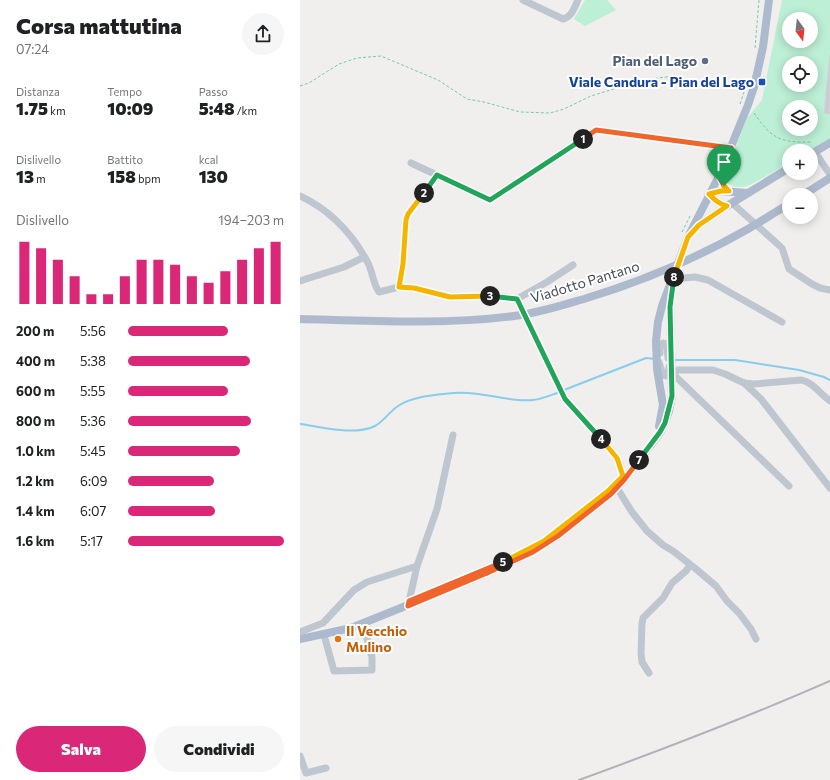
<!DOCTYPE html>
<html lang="it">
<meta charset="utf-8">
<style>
body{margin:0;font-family:Commissioner,sans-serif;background:#f6f6f6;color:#202124;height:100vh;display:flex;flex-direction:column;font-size:15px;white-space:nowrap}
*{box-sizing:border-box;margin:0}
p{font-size:13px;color:#757577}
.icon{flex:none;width:22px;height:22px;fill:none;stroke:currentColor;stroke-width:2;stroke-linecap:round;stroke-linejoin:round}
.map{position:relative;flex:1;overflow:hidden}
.sheet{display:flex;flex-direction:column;background:#fff;width:300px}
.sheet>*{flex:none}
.needle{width:26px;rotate:165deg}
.controls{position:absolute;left:482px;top:12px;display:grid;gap:8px}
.controls a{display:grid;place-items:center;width:36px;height:36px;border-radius:50%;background:#fff;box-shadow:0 2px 10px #0003;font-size:20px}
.pin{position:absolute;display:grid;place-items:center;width:34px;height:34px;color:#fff;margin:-41px -17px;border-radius:50% 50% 50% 0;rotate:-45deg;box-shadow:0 0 4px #0007}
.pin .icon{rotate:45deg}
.km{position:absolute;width:20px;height:20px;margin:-10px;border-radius:50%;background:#222;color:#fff;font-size:11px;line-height:20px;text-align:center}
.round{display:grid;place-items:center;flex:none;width:42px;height:42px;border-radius:21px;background:#f6f6f6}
.overview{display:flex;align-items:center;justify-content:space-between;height:68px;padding:0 16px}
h1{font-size:22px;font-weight:800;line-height:30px}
.figures{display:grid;grid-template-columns:repeat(3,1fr);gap:6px;height:68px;padding:4px 16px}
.figures div{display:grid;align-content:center}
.figures b{font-size:17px;font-weight:800}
.figures small{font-size:11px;font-weight:400}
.figures p{font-size:11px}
.chart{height:112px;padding:8px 16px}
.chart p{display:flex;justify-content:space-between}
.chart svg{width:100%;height:72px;margin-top:4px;stroke:#db2777;stroke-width:6}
.primary-button{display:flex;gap:8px;margin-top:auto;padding:8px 16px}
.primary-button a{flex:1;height:46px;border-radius:24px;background:#db2777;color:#fff;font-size:16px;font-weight:800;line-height:46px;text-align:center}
.primary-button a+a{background:#f6f6f6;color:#202124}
ul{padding:0 16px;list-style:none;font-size:13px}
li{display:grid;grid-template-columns:64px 48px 1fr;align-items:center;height:30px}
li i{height:10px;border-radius:5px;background:#db2777}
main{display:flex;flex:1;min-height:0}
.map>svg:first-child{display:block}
.green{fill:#bcefd5;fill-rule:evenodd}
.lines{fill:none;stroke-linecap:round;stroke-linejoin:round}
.stream{stroke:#89cdec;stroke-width:2}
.building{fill:#caccd4;stroke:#d2d3da}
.path{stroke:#74cdaa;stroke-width:1;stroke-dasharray:3 2;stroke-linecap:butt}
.minor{stroke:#bec7d0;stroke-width:7}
.major{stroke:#adbacd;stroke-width:8}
.rail{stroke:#b0b2b9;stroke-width:2}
.major-bridge{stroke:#adbacd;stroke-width:8}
.split-1-casing{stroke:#fff;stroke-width:8}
.split-2-casing{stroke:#fff;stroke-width:8}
.split-3-casing{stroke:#fff;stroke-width:8}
.split-4-casing{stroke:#fff;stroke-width:8}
.split-5-casing{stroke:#fff;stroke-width:8}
.split-6-casing{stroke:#fff;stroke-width:8}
.split-7-casing{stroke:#fff;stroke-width:8}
.split-8-casing{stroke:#fff;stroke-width:8}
.split-9-casing{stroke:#fff;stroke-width:8}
.split-1{stroke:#f0652b;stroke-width:5}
.split-2{stroke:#22a559;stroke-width:5}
.split-3{stroke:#f5b400;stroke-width:5}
.split-4{stroke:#22a559;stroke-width:5}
.split-5{stroke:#f5b400;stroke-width:5}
.split-6{stroke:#f0652b;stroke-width:5}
.split-7{stroke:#f0652b;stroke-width:5}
.split-8{stroke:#22a559;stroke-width:5}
.split-9{stroke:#f5b400;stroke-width:5}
.service-dot{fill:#5c6f8a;stroke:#fff;stroke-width:1.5}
.transit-dot{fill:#1a4fb4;stroke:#fff;stroke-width:1.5}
.food-dot{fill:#e8710a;stroke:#fff;stroke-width:1.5}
.labels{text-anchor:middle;stroke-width:4;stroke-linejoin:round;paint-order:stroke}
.service-label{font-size:14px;font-weight:bold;fill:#4e5e75;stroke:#fff;text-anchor:end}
.transit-label{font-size:14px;font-weight:bold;fill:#164399;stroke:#fff;text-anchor:end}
.street-label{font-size:14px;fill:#464f5c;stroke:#fff}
.food-label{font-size:14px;font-weight:bold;fill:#c56008;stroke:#fff;text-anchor:start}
</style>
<main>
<section class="sheet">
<div class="overview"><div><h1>Corsa mattutina</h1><p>07:24</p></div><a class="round"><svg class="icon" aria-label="share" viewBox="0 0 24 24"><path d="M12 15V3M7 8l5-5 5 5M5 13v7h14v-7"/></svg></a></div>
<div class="figures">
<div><p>Distanza</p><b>1.75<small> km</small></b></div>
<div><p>Tempo</p><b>10:09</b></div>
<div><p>Passo</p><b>5:48<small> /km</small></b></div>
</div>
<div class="figures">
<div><p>Dislivello</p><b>13<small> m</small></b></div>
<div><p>Battito</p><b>158<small> bpm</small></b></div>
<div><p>kcal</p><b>130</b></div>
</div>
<div class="chart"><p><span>Dislivello</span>194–203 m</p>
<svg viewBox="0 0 160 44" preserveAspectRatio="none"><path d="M5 44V6M15 44V10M25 44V17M35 44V27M45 44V38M55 44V38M65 44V27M75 44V17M85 44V17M95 44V20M105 44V27M115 44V31M125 44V24M135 44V17M145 44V10M155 44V6"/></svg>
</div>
<ul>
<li><b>200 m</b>5:56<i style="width:64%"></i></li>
<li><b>400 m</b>5:38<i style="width:78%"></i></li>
<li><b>600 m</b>5:55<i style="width:64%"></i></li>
<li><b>800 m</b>5:36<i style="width:79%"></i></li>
<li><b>1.0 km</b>5:45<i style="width:72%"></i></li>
<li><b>1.2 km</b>6:09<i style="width:55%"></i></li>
<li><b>1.4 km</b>6:07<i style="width:56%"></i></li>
<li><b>1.6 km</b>5:17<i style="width:100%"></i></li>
</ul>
<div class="primary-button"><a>Salva</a><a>Condividi</a></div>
</section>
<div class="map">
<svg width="530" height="780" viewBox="0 0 530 780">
<rect width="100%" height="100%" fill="#f1eeee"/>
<g class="green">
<path d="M285 0H307L316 10 285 26 274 19Z"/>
<path d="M482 0H530V140L510 151H489V163L450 185C440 189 423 188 426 173L447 118 462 100ZM489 19H511V41H489ZM489 63H511V85H489ZM489 107H511V129H489Z"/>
</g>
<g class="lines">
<g class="stream">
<path d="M374 360H435L499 370 524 377 530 380"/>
<path d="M264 390 346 358 355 359"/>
<path d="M0 424C22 427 55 436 75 426 83 422 90 411 98 406 113 396 137 395 154 393 181 390 208 403 233 400 242 399 251 395 260 392"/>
</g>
</g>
<path class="building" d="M530 54V114L524 113Z"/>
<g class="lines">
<g class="path">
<path d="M455 48 459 0"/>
<path d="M0 86 9 83 39 64 57 58 81 56 138 80 167 99 184 102 220 112 250 113 264 109 291 96 330 84 358 78 374 76 383 79 394 86"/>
<path d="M440 104 448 80"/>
<path d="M454 113C471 138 480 143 511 142"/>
<path d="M382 232 390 216"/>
</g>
<g class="minor">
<path d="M223 0 263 19C272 17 274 8 278 0"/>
<path d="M515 152 529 173"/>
<path d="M111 163 190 200 296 130 431 148"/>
<path d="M137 175 108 214 106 220 103 264 99 287 114 288 150 297 196 296 217 299 265 399 312 451 320 464 324 480"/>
<path d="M0 196C30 210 53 235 68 263 73 273 73 284 79 292L99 287"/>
<path d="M432 203 482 248 489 269 512 284 520 288 530 290"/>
<path d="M373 279 395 277 408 280 482 322"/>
<path d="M0 281 44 267 64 257"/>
<path d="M217 299 247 282 273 265"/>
<path d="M360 353V345L363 343C369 344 367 353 368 358"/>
<path d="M359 362 363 375 366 376 368 374 369 367"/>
<path d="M444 383 454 384 501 380C513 382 520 394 530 401"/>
<path d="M489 486 372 373 378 370H413L425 374 444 383 461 399 530 488"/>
<path d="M317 488 332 512 347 531 363 545 373 551 396 569 416 586 427 601 439 613 451 629 456 639"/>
<path d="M108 606 117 566 137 509 153 435"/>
<path d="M0 632 23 623 54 590 67 582 117 566"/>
<path d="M24 635 34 671 72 670V657L63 624"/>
<path d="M349 673 342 662 341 653 342 624 343 618 363 598 372 583 386 571 390 565"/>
<path d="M0 756 6 773 26 768"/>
</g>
<g class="major">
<path d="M511 154 530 143"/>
<path d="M503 195 530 178"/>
<path d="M427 206C419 204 415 200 409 194L421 191 447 193"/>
<path d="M393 231 399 225 427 206 489 168"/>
<path d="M359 426 363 405 357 369 356 341 358 322 362 306 388 237 419 176 448 105 454 87 463 47 469 0"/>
<path d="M0 639 51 628 180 576 220 558 258 536 311 494 324 480 360 433 365 423 369 411 372 396 370 307 373 279"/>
</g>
<path class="rail" d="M279 780C364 749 448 717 530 681"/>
<path class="major-bridge" d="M0 319C71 321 143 325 214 316 239 313 263 305 287 298 343 281 397 258 448 229 462 221 475 212 489 204"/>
</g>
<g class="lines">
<g class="split-1-casing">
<path id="split-1" d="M283 139 296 130 431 148 419 176 424 186"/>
</g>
<g class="split-2-casing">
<path id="split-2" d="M124 193 137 175 190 200 283 139"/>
</g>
<g class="split-3-casing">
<path id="split-3" d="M124 193 108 214 106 220 103 264 99 287 114 288 150 297 190 296"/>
</g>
<g class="split-4-casing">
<path id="split-4" d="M190 296 217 299 265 399 301 439"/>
</g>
<g class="split-5-casing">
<path id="split-5" d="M203 562 244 541 308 491 323 476 317 458 301 439"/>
</g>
<g class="split-6-casing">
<path id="split-6" d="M187 573 108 606 109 601 203 562"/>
</g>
<g class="split-7-casing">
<path id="split-7" d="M187 573 233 552 258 536 311 494 324 480 339 460"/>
</g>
<g class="split-8-casing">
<path id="split-8" d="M339 460 360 432 365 423 372 396 370 307 374 277"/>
</g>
<g class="split-9-casing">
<path id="split-9" d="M374 277 388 237 399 225 427 206C419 204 415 200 409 194L421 191H429L424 186"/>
</g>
<use href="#split-1" class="split-1"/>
<use href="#split-2" class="split-2"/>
<use href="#split-3" class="split-3"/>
<use href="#split-4" class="split-4"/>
<use href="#split-5" class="split-5"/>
<use href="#split-6" class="split-6"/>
<use href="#split-7" class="split-7"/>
<use href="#split-8" class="split-8"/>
<use href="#split-9" class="split-9"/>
</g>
<circle class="service-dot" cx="405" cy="61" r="4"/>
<rect class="transit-dot" x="458" y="78" width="8" height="8" rx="2"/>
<circle class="food-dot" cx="38" cy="639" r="4"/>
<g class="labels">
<g class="service-label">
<text x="397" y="66">Pian del Lago</text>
</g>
<g class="transit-label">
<text x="454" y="87">Viale Candura - Pian del Lago</text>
</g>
<g class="street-label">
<text transform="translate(285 282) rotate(-17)" y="5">Viadotto Pantano</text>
</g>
<g class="food-label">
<text x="46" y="636">Il Vecchio<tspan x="46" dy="16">Mulino</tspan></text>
</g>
</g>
</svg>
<div class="controls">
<a><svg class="needle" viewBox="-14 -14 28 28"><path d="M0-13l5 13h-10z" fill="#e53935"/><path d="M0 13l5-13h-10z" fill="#757577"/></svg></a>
<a><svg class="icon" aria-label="locate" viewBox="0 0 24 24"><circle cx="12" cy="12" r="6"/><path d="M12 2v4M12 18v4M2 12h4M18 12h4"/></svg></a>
<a><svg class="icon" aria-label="layers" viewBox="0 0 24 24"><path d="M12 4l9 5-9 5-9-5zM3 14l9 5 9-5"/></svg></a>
<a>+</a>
<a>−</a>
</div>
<div class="pin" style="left:424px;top:186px;background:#1e9e55"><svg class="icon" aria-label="arrive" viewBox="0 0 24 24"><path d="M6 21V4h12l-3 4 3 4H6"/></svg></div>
<b class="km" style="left:283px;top:139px">1</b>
<b class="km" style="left:124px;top:193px">2</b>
<b class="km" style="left:190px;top:296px">3</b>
<b class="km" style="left:301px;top:439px">4</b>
<b class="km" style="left:203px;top:562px">5</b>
<b class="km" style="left:339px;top:460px">7</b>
<b class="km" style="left:374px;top:277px">8</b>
</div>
</main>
